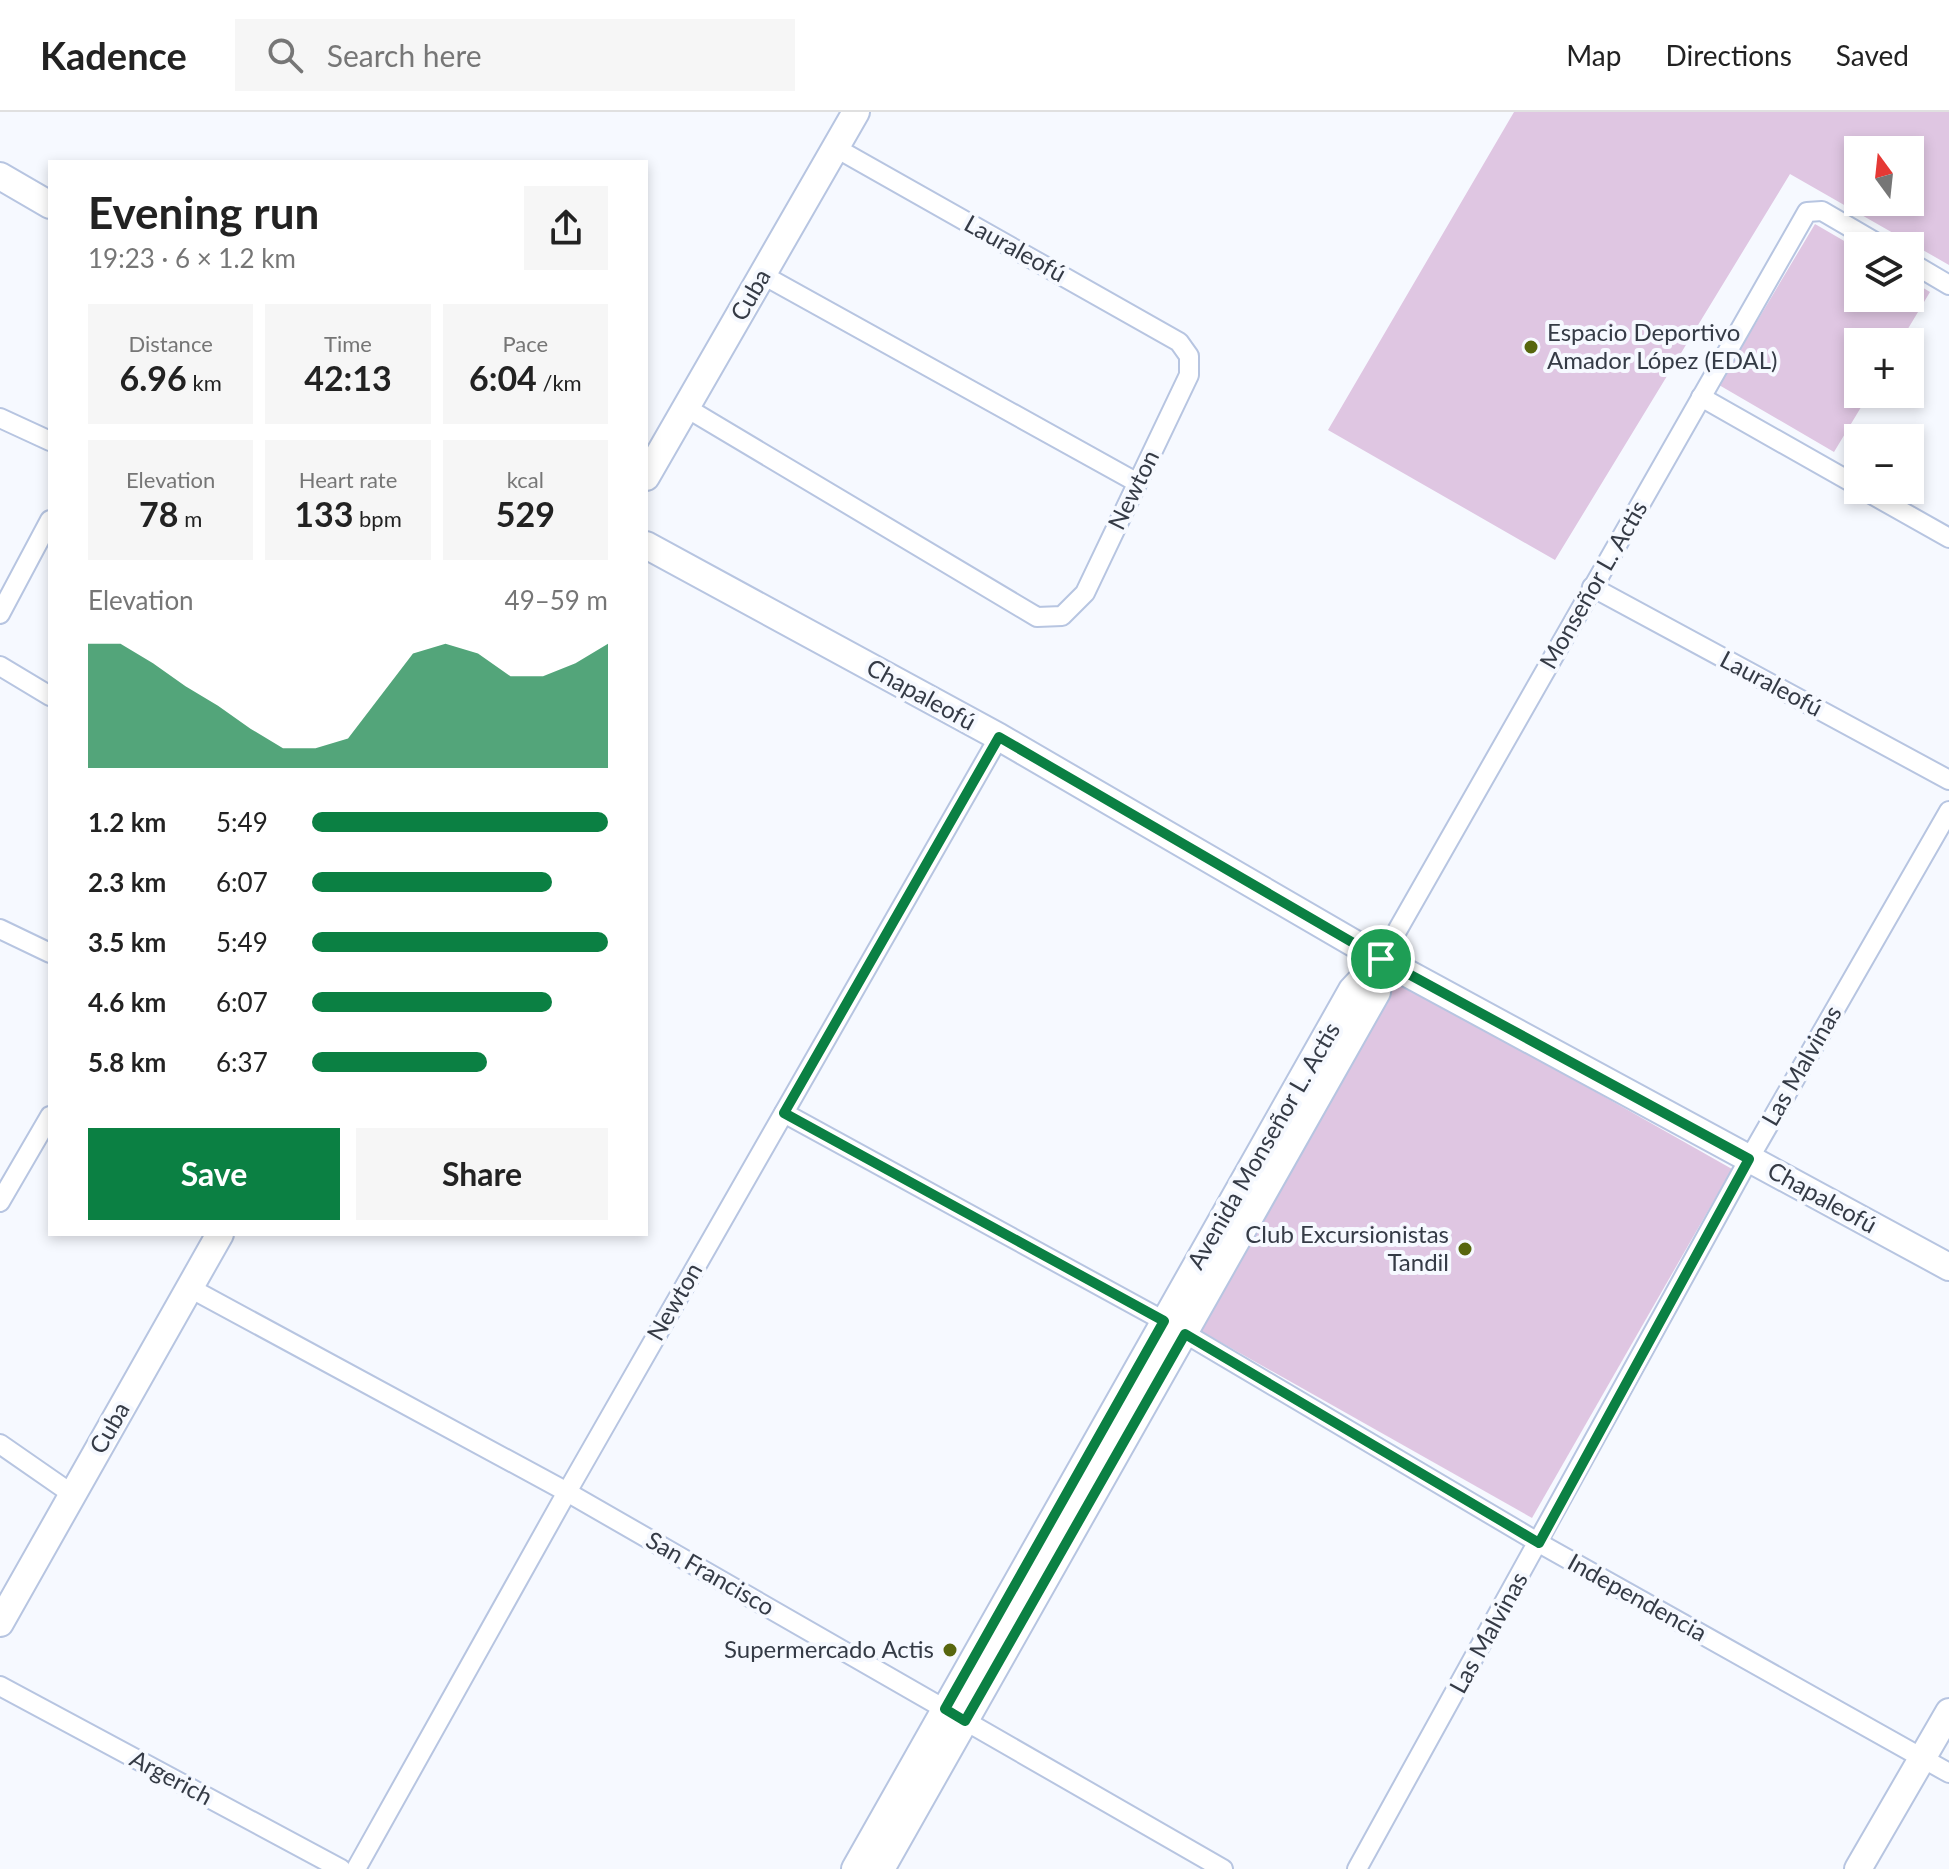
<!DOCTYPE html>
<meta charset="utf-8">
<style>
body{margin:0;font-family:Lato,sans-serif;background:#f6f6f6;color:#222;height:100vh;display:flex;flex-direction:column;font-size:30px;white-space:nowrap}
*{box-sizing:border-box;margin:0}
p{font-size:26px;color:#767676}
.icon{flex:none;width:44px;height:44px;fill:none;stroke:currentColor;stroke-width:2;stroke-linecap:round;stroke-linejoin:round}
.map{position:relative;flex:1;overflow:hidden}
.details{position:absolute;left:48px;top:48px;width:600px;height:1076px;display:flex;flex-direction:column;background:#fff;border-radius:0px;box-shadow:0 4px 12px #0003}
.details>*{flex:none}
.needle{width:52px;rotate:345deg}
.fabs{position:absolute;left:1844px;top:24px;display:grid;gap:16px}
.fabs a{display:grid;place-items:center;width:80px;height:80px;border-radius:0px;background:#fff;box-shadow:0 4px 12px #0003;font-size:40px}
.pin{position:absolute;display:grid;place-items:center;width:68px;height:68px;color:#fff;margin:-34px;border:4px solid #fff;border-radius:50%;box-shadow:0 2px 8px #0007}
.round{display:grid;place-items:center;flex:none;width:84px;height:84px;border-radius:0px;background:#f6f6f6}
.head{display:flex;align-items:center;justify-content:space-between;height:136px;padding:0 40px}
h1{font-size:44px;font-weight:700;line-height:60px}
.stats{display:grid;grid-template-columns:repeat(3,1fr);gap:12px;height:136px;padding:8px 40px}
.stats div{display:grid;align-content:center;border-radius:0px;background:#f6f6f6;text-align:center}
.stats b{font-size:34px;font-weight:700}
.stats small{font-size:22px;font-weight:400}
.stats p{font-size:22px}
.chart{height:224px;padding:16px 40px}
.chart p{display:flex;justify-content:space-between}
.chart svg{width:100%;height:144px;margin-top:8px;fill:#0b8043;opacity:.7}
.action{display:flex;gap:16px;margin-top:auto;padding:16px 40px}
.action a{flex:1;height:92px;border-radius:0px;background:#0b8043;color:#fff;font-size:32px;font-weight:700;line-height:92px;text-align:center}
.action a+a{background:#f6f6f6;color:#222}
ul{padding:0 40px;list-style:none;font-size:26px}
li{display:grid;grid-template-columns:128px 96px 1fr;align-items:center;height:60px}
li i{height:20px;border-radius:10px;background:#0b8043}
header{display:flex;align-items:center;gap:48px;box-sizing:border-box;height:112px;padding:0 40px;background:#fff;border-bottom:2px solid #e0e0e0}
header strong{font-size:38px}
nav{display:flex;gap:44px;margin-inline-start:auto;font-size:28px}
.search{width:560px;height:72px;background:#f6f6f6;display:flex;align-items:center;gap:20px;box-sizing:border-box;padding:0 28px;border-radius:0px;color:#767676;font-size:30px}
.map>svg:first-child{display:block}
.green{fill:#dfc6e2;fill-rule:evenodd}
.lines{fill:none;stroke-linecap:round;stroke-linejoin:round}
.street-casing{stroke:#b7c5e1;stroke-width:22}
.secondary-casing{stroke:#b7c5e1;stroke-width:30}
.street{stroke:#fff;stroke-width:18}
.secondary{stroke:#fff;stroke-width:26}
.route-casing{stroke:#fff;stroke-width:16}
.route{stroke:#0b8043;stroke-width:10}
.poi-dot{fill:#57660e;stroke:#f6f9ff;stroke-width:3}
.labels{text-anchor:middle;stroke-width:8;stroke-linejoin:round;paint-order:stroke}
.street-label{font-size:24px;fill:#353b46;stroke:#f6f9ff}
.poi-label{font-size:24px;fill:#353b46;stroke:#f6f9ff;text-anchor:end}
</style>
<header>
<strong>Kadence</strong>
<div class="search"><svg class="icon" aria-label="search" viewBox="0 0 24 24"><circle cx="10" cy="10" r="6"/><path d="M15 15l6 6"/></svg>Search here</div>
<nav><a>Map</a><a>Directions</a><a>Saved</a></nav>
</header>
<div class="map">
<svg width="1949" height="1757" viewBox="0 0 1949 1757">
<rect width="100%" height="100%" fill="#f6f9ff"/>
<g class="green">
<path d="M1514 0H1949V153L1790 62 1555 448 1328 318ZM1910 38V90H1858V38Z"/>
<path d="M1815 112 1858 137V186H1910V168L1930 180 1900 230H1858V282H1869L1834 340 1719 273Z"/>
<path d="M1398 868 1732 1057 1532 1406 1199 1218Z"/>
</g>
<g class="lines">
<g class="street-casing">
<g id="street">
<path d="M1910 150 1949 173"/>
<path d="M763 163 1136 370"/>
<path d="M1701 285 1858 374"/>
<path d="M685 295 1037 505 1062 504 1085 481 1189 263V244L1179 230 836 36"/>
<path d="M0 306 50 329"/>
<path d="M1864 378 1949 426"/>
<path d="M1592 475 1949 668"/>
<path d="M0 502 50 408"/>
<path d="M0 554 50 584"/>
<path d="M0 817 50 841"/>
<path d="M1381 847 1807 100 1822 99 1882 134"/>
<path d="M784 1001 1164 1209 1539 1431 1949 1661"/>
<path d="M0 1090 50 1004"/>
<path d="M190 1176 567 1380 1223 1757"/>
<path d="M0 1332 72 1382"/>
<path d="M0 1574 341 1757"/>
<path d="M356 1757 567 1380 999 625"/>
<path d="M1357 1757 1749 1047 1949 699"/>
</g>
</g>
<g class="secondary-casing">
<g id="secondary">
<path d="M0 64 50 93"/>
<path d="M646 365 856 0"/>
<path d="M646 433 999 625 1381 847 1949 1155"/>
<path d="M0 1511 220 1122"/>
<path d="M855 1757 1352 878 1381 847"/>
<path d="M881 1757 1377 880 1381 847"/>
<path d="M1858 1757 1949 1600"/>
</g>
</g>
<use href="#street" class="street"/>
<use href="#secondary" class="secondary"/>
</g>
<g class="lines">
<g class="route-casing">
<path id="route" d="M999 625 1381 847 1749 1047 1539 1431 1185 1222 965 1609 945 1597 1164 1209 784 1001Z"/>
</g>
<use href="#route" class="route"/>
</g>
<g class="poi-dot">
<circle cx="1531" cy="235" r="8"/>
<circle cx="1465" cy="1137" r="8"/>
<circle cx="950" cy="1538" r="8"/>
</g>
<g class="labels">
<g class="street-label">
<text transform="translate(1015 137) rotate(29)" y="8">Lauraleofú</text>
<text transform="translate(751 183) rotate(-60)" y="8">Cuba</text>
<text transform="translate(1134 378) rotate(-64)" y="8">Newton</text>
<text transform="translate(1594 473) rotate(-60)" y="8">Monseñor L. Actis</text>
<text transform="translate(1771 572) rotate(28)" y="8">Lauraleofú</text>
<text transform="translate(921 583) rotate(29)" y="8">Chapaleofú</text>
<text transform="translate(1802 954) rotate(-60)" y="8">Las Malvinas</text>
<text transform="translate(1264 1034) rotate(-60)" y="8">Avenida Monseñor L. Actis</text>
<text transform="translate(1822 1086) rotate(29)" y="8">Chapaleofú</text>
<text transform="translate(675 1190) rotate(-60)" y="8">Newton</text>
<text transform="translate(110 1316) rotate(-60)" y="8">Cuba</text>
<text transform="translate(710 1462) rotate(30)" y="8">San Francisco</text>
<text transform="translate(1637 1486) rotate(29)" y="8">Independencia</text>
<text transform="translate(1489 1521) rotate(-61)" y="8">Las Malvinas</text>
<text transform="translate(171 1666) rotate(28)" y="8">Argerich</text>
</g>
<g class="poi-label">
<text x="1547" y="229" text-anchor="start">Espacio Deportivo<tspan x="1547" dy="28">Amador López (EDAL)</tspan></text>
<text x="1449" y="1131">Club Excursionistas<tspan x="1449" dy="28">Tandil</tspan></text>
<text x="934" y="1546">Supermercado Actis</text>
</g>
</g>
</svg>
<div class="fabs">
<a><svg class="needle" viewBox="-14 -14 28 28"><path d="M0-13l5 13h-10z" fill="#e53935"/><path d="M0 13l5-13h-10z" fill="#767676"/></svg></a>
<a><svg class="icon" aria-label="layers" viewBox="0 0 24 24"><path d="M12 4l9 5-9 5-9-5zM3 14l9 5 9-5"/></svg></a>
<a>+</a>
<a>−</a>
</div>
<div class="pin" style="left:1381px;top:847px;background:#1e9e55"><svg class="icon" aria-label="arrive" viewBox="0 0 24 24"><path d="M6 21V4h12l-3 4 3 4H6"/></svg></div>
<section class="details">
<div class="head"><div><h1>Evening run</h1><p>19:23 · 6 × 1.2 km</p></div><a class="round"><svg class="icon" aria-label="share" viewBox="0 0 24 24"><path d="M12 15V3M7 8l5-5 5 5M5 13v7h14v-7"/></svg></a></div>
<div class="stats">
<div><p>Distance</p><b>6.96<small> km</small></b></div>
<div><p>Time</p><b>42:13</b></div>
<div><p>Pace</p><b>6:04<small> /km</small></b></div>
</div>
<div class="stats">
<div><p>Elevation</p><b>78<small> m</small></b></div>
<div><p>Heart rate</p><b>133<small> bpm</small></b></div>
<div><p>kcal</p><b>529</b></div>
</div>
<div class="chart"><p><span>Elevation</span>49–59 m</p>
<svg viewBox="0 0 160 44" preserveAspectRatio="none"><path d="M0 44V6L10 6L20 12L30 19L40 25L50 32L60 38L70 38L80 35L90 22L100 9L110 6L120 9L130 16L140 16L150 12L160 6V44z"/></svg>
</div>
<ul>
<li><b>1.2 km</b>5:49<i style="width:100%"></i></li>
<li><b>2.3 km</b>6:07<i style="width:81%"></i></li>
<li><b>3.5 km</b>5:49<i style="width:100%"></i></li>
<li><b>4.6 km</b>6:07<i style="width:81%"></i></li>
<li><b>5.8 km</b>6:37<i style="width:59%"></i></li>
</ul>
<div class="action"><a>Save</a><a>Share</a></div>
</section>
</div>
